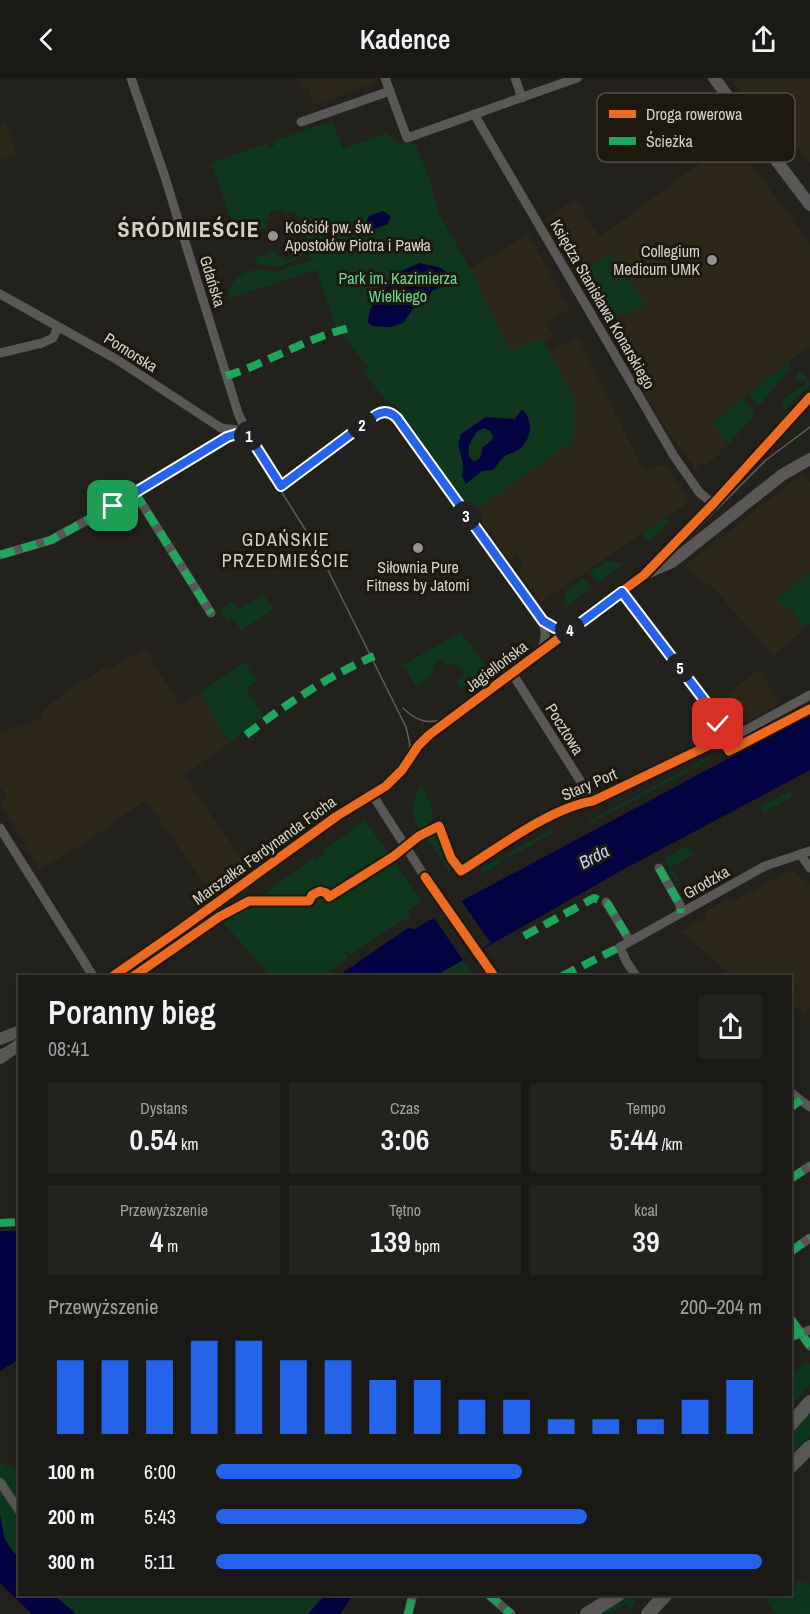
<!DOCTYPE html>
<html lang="pl">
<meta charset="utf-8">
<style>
body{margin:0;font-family:"Archivo Narrow",sans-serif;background:#23221e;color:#f1f3f6;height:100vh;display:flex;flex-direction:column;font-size:22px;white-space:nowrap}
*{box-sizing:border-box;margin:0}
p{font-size:20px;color:#9fa0a0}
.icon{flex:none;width:33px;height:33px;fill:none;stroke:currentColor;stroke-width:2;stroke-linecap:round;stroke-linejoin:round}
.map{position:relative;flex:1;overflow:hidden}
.details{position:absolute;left:18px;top:897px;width:774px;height:621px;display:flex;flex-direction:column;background:#1a1915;border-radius:0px;box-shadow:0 6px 24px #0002,0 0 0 2px #383834}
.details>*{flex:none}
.pin{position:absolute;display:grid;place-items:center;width:51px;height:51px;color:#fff;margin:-26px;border-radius:12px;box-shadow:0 3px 9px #0006}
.km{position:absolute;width:30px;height:30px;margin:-15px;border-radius:50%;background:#222;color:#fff;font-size:16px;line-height:30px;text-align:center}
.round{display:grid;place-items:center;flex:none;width:63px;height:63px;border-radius:0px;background:#23221e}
.headline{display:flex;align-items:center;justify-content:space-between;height:102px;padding:0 30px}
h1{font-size:33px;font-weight:600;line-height:45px}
.metrics{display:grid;grid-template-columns:repeat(3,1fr);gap:9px;height:102px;padding:6px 30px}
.metrics div{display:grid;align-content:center;border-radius:0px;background:#23221e;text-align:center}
.metrics b{font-size:30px;font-weight:600}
.metrics small{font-size:16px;font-weight:400}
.metrics p{font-size:16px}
.chart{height:168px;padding:12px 30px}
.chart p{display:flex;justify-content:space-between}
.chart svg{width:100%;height:108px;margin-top:6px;stroke:#2563eb;stroke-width:6}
ul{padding:0 30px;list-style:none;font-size:20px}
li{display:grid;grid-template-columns:96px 72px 1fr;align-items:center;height:45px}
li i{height:15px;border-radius:8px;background:#2563eb}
header{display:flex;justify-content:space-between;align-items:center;height:78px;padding:0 30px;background:#1a1915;font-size:27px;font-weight:600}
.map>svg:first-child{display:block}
.built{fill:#2d2719}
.green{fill:#0e371e}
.water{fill:#030342;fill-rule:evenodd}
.pier{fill:#23211c}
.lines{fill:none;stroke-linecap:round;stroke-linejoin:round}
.minor{stroke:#595857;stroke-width:9}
.tertiary{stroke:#595857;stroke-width:12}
.secondary{stroke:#5c5a58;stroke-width:14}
.tram{stroke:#605f5d;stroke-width:1.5}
.quiet{stroke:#20a55d;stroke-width:8;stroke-dasharray:15 8;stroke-linecap:butt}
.cycleway-casing{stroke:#1d190f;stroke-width:13}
.cycleway{stroke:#ed6a23;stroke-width:9}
.route-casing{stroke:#fff;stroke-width:12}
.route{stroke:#2563eb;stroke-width:8}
.poi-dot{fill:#96938e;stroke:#1d190f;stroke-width:2}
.labels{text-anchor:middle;stroke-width:6;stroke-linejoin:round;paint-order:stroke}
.poi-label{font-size:16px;fill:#d4d1cb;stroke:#1d190f;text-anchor:start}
.park-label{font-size:16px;fill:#63dd90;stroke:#1d190f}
.street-label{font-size:16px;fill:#d4d1cb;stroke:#1d190f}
.neighbourhood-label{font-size:18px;letter-spacing:1.5px;fill:#d4d1cb;stroke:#1d190f}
.water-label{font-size:18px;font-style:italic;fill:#bbd1fa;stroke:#1d190f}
.district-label{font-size:22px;font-weight:bold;letter-spacing:1.5px;fill:#d4d1cb;stroke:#1d190f}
.key{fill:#1d190f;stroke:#545047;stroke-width:1.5}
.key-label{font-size:16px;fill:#d4d1cb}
</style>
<header><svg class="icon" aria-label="back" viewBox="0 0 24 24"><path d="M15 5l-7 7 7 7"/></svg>Kadence<svg class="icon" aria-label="share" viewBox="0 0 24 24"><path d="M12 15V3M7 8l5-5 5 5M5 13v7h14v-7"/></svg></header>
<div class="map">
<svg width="810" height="1536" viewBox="0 0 810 1536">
<rect width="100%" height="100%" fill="#23211c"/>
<g class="built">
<path d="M298 0H374L376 5 314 27 307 9 303 11Z"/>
<path d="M731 0H810V85L766 31 756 38Z"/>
<path d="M5 44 17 75 0 82V47Z"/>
<path d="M733 61 810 166V267L729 330 713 346 728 367 719 373 721 375 705 387 703 385 695 390 664 348 548 147 546 139 573 123H577L600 159Z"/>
<path d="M528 156 570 231 546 245 553 257 545 265 550 274 578 259 643 391 666 387 689 424 541 524 518 492 524 488 516 477 509 482 474 432 572 365 511 274 470 191Z"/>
<path d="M802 396 810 405V494L777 521 789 529 805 550 773 578 711 507 708 504 705 506 685 487Z"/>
<path d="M145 570 180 628 200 616 211 632 212 639 230 665 183 697 245 785 208 811 146 722 77 770 39 791 0 724 7 719 0 709V655L42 640 40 635 67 613 109 587 111 590Z"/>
<path d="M760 591 779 626 731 653 715 625Z"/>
<path d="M792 792 810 807V930L805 936 791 927 790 898H733L680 853 707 839 705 834 731 819 733 823Z"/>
</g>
<g class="green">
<path d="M332 43 343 71 387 55 390 60 394 58 398 66 411 65 416 67 427 94 440 137 470 191 511 274 538 260 543 262 575 322 572 365 474 432H468L441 395 443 393 396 327 388 325 363 294 368 289 335 247 316 192 230 220 228 213 236 200 242 196 256 191 275 194 311 182 307 172C294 187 272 194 254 183L256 179 265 176 267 178 266 175 276 172V178L278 177 286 181V184L295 178 297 180 296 177 300 170 307 169 305 163 313 148 307 142 297 138 295 133 288 136 281 133 280 130 279 132 269 134 270 136 267 143 264 145H267V150L258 152 256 150 257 153 248 156 245 154 236 156 211 85 268 65 270 70 275 68 273 63Z"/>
<path d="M611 175 646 227 602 243 576 197Z"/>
<path d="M790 284 789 292 759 328 748 315Z"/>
<path d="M799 293 808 301 810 307 784 331 781 325 787 318 805 307 806 303 804 302 794 304Z"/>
<path d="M742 320 754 333V337L728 367 713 346Z"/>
<path d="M667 439 669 443 667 446 651 462H645L642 455Z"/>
<path d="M607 483 623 486 598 505 590 494Z"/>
<path d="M810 494V545L805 550 790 529 785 532 777 521Z"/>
<path d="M583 500 591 510 565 530 564 523 566 513Z"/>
<path d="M264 517 274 531 241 553 233 540 227 543 219 532 233 523 238 531Z"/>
<path d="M461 554 487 590 461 610 456 603 464 598 461 589 452 585 448 589 444 583 440 582 434 586 432 596 416 608 403 587Z"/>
<path d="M245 584 256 603 246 611 264 638 230 665 209 634 211 632 200 616 204 614 202 612Z"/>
<path d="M716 675 717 677 589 746 588 744Z"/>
<path d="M422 707 431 727 433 741 427 751 421 753C410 738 410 722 422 707Z"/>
<path d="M790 713 793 719 764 735 760 729Z"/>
<path d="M364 743 366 744 422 823 408 833 411 838 380 856 351 877 348 873 345 874 348 880 321 898H270L224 845 223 841 260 819 313 780 315 783 325 775 323 772Z"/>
<path d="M551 752 552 755 534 765V767L500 782 501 785 483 795 480 790Z"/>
<path d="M433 755 439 756 455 790 449 793 425 758Z"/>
<path d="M688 768 694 777 672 788 671 791 680 802 676 804 665 784 666 780Z"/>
<path d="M463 882 474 898H435Z"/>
<path d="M807 1282 810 1287V1306L791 1329V1299L801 1289 800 1287Z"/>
<path d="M810 1333V1357L791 1377V1356Z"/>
<path d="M0 1385 19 1392V1481L5 1462 0 1438Z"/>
<path d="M799 1502 810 1507V1536H776L764 1517 790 1516 791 1507Z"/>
<path d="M54 1517H325L308 1536H76Z"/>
<path d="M632 1517H639L630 1533H628L629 1527H625L609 1536H600Z"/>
</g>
<g class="water">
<path d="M383 133 391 138 388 146 374 151 368 148 366 144 369 138Z"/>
<path d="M420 185C432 189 449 187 449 203L442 209 433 212 425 224 415 228 403 245 391 249 372 248 368 244 370 231 378 222 390 200 396 195Z"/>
<path d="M522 331C534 343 532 362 518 372 513 375 509 375 505 378 500 381 497 388 493 392L482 393 466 406 462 399 463 385 458 367 461 356 486 339 515 341ZM484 350 490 353 493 358 492 362 483 369 480 380 474 384C463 375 470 362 478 353Z"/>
<path d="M810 637V692L624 791 435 898H338L408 850 415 851 467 820Z"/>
<path d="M0 1153H19V1281L0 1293Z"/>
<path d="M0 1438 5 1462 19 1481 20 1516 54 1517 76 1536H32L0 1505Z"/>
<path d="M325 1517V1516L353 1517 340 1536H308Z"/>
</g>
<path class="pier" d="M460 821 491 865 463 882 432 837Z"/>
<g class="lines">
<g class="minor">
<path d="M131 0 164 96 238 335 251 362 281 408 376 337C389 331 395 339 403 349L543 543 555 551 571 552"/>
<path d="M385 0 407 60 577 0"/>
<path d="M515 0 522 20"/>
<path d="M474 36 674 378 699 414 713 426"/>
<path d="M301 44 390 13"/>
<path d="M0 216 116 281 221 350 246 353"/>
<path d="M0 275 42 265 53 260 58 249"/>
<path d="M135 415 211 535"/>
<path d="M0 477 51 462 113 428 227 359 238 355"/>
<path d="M622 514C654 561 704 607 722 661"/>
<path d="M541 573C546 562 546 555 543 543"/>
<path d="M512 595 593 723"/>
<path d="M372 716 425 799"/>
<path d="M0 750 93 898"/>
<path d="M501 766 576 726 593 723 681 679 722 661 735 658 810 617"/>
<path d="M800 776 810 790"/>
<path d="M659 790 680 827 681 835"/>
<path d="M606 824 630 863"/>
<path d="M636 898 626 883 620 869 765 788 810 773"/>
<path d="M790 1014 810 1029"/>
<path d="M790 1101 810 1088"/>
<path d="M790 1174 810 1160"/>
<path d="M790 1240 810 1268"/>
<path d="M790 1259 810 1252"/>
<path d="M0 1404 20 1434"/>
<path d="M488 1516 511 1536"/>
<path d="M408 1536 413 1516"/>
</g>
<g class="tertiary">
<path d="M714 0 810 127"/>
<path d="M647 495 672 484 782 397 810 381"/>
<path d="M113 898 178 853 337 738 386 708 402 692 418 668 429 657 644 497 713 426 810 319"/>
<path d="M0 961 20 953"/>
<path d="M0 980 20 966"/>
</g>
<g class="secondary">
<path d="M790 1347 810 1324"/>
<path d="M790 1389 810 1369"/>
<path d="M587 1536 619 1516"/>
<path d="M648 1536 666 1516"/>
</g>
<g class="tram">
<path d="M128 0 161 96 239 346 318 472 406 649 410 667 408 677"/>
<path d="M403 630C415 642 427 647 444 641"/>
<path d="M108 898 177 851 335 736 387 704 406 683 422 659 670 475 688 460 766 382 810 349"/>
<path d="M0 972 20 963"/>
</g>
<g class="quiet">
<path d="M226 298C268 285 306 260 349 250"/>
<path d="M135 415 211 535"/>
<path d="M0 477 51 462 113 428 227 359 246 353"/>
<path d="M246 657C286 626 327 599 374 578"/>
<path d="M659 790 680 827 681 835"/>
<path d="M524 858 594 820 608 826 630 863"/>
<path d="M562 898 620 869"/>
<path d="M790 1030 801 1022"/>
<path d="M790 1101 810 1088"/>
<path d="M0 1145 20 1144"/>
<path d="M790 1174 810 1160"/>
<path d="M790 1240 810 1268"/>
<path d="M790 1259 810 1252"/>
<path d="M488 1516 511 1536"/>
<path d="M408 1536 413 1516"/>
</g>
<g class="cycleway-casing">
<g id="cycleway">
<path d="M425 799 494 898"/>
<path d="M113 898 178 853 337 738 386 708 402 692 418 668 429 657 644 497 713 426 810 319"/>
<path d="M134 898 219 839 249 823H309L312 817 320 813 326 815 329 819 394 778 419 758 439 748 451 780 461 793C498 770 550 730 593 723L722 661 729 673 810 631"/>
</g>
</g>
<use href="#cycleway" class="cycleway"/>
</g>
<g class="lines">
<g class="route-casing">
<path id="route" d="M113 428 227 359 246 353 281 408 376 337C384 332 391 334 397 340L543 543 555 550 571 552 622 514 705 623 718 646"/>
</g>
<use href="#route" class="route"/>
</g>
<g class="poi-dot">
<circle cx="273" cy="158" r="6"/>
<circle cx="712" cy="182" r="6"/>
<circle cx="418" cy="470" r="6"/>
</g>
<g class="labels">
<g class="poi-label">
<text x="285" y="155">Kościół pw. św.<tspan x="285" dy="18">Apostołów Piotra i Pawła</tspan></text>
<text x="700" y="179" text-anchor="end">Collegium<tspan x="700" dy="18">Medicum UMK</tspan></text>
<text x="418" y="495" text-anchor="middle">Siłownia Pure<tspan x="418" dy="18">Fitness by Jatomi</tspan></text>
</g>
<g class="park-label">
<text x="398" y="206">Park im. Kazimierza<tspan x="398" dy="18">Wielkiego</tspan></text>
</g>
<g class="street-label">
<text transform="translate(213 203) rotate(73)" y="6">Gdańska</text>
<text transform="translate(603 226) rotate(60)" y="6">Księdza Stanisława Konarskiego</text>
<text transform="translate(131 274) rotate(32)" y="6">Pomorska</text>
<text transform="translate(496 588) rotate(-37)" y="6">Jagiellońska</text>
<text transform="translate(565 651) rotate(58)" y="6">Pocztowa</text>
<text transform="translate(589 706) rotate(-23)" y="6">Stary Port</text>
<text transform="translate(264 772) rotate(-36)" y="6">Marszałka Ferdynanda Focha</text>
<text transform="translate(706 804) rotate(-30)" y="6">Grodzka</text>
</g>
<g class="neighbourhood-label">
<text x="286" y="468">GDAŃSKIE<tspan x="286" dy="21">PRZEDMIEŚCIE</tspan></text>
</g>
<g class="water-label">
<text transform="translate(594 779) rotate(-28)" y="6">Brda</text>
</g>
<g class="district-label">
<text x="189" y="159">ŚRÓDMIEŚCIE</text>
</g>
</g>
<rect x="597" y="15" width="198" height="69" rx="9" class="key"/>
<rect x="609" y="32" width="27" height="8" fill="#ed6a23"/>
<rect x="609" y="59" width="27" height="8" fill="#20a55d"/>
<g class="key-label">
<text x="646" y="42">Droga rowerowa</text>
<text x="646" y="69">Ścieżka</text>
</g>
</svg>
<div class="pin" style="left:113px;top:428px;background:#1e9e55"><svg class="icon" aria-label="arrive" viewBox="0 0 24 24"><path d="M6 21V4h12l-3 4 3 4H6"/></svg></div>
<div class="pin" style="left:718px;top:646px;background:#d93025"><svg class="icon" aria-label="check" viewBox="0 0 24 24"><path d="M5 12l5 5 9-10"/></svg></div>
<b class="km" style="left:249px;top:358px">1</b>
<b class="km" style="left:362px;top:347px">2</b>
<b class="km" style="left:466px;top:438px">3</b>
<b class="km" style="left:570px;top:552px">4</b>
<b class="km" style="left:680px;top:590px">5</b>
<section class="details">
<div class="headline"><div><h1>Poranny bieg</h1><p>08:41</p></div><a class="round"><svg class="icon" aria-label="share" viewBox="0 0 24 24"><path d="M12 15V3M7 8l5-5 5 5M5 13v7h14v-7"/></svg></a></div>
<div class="metrics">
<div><p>Dystans</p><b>0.54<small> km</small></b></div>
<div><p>Czas</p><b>3:06</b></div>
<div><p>Tempo</p><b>5:44<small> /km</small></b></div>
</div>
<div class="metrics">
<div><p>Przewyższenie</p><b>4<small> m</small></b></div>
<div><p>Tętno</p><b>139<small> bpm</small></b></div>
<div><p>kcal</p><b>39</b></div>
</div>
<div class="chart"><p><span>Przewyższenie</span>200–204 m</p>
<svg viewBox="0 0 160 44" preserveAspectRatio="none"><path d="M5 44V14M15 44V14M25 44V14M35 44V6M45 44V6M55 44V14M65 44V14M75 44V22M85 44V22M95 44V30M105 44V30M115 44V38M125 44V38M135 44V38M145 44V30M155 44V22"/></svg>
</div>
<ul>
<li><b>100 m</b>6:00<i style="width:56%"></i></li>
<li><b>200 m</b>5:43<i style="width:68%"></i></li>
<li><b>300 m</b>5:11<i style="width:100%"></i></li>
</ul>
</section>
</div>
